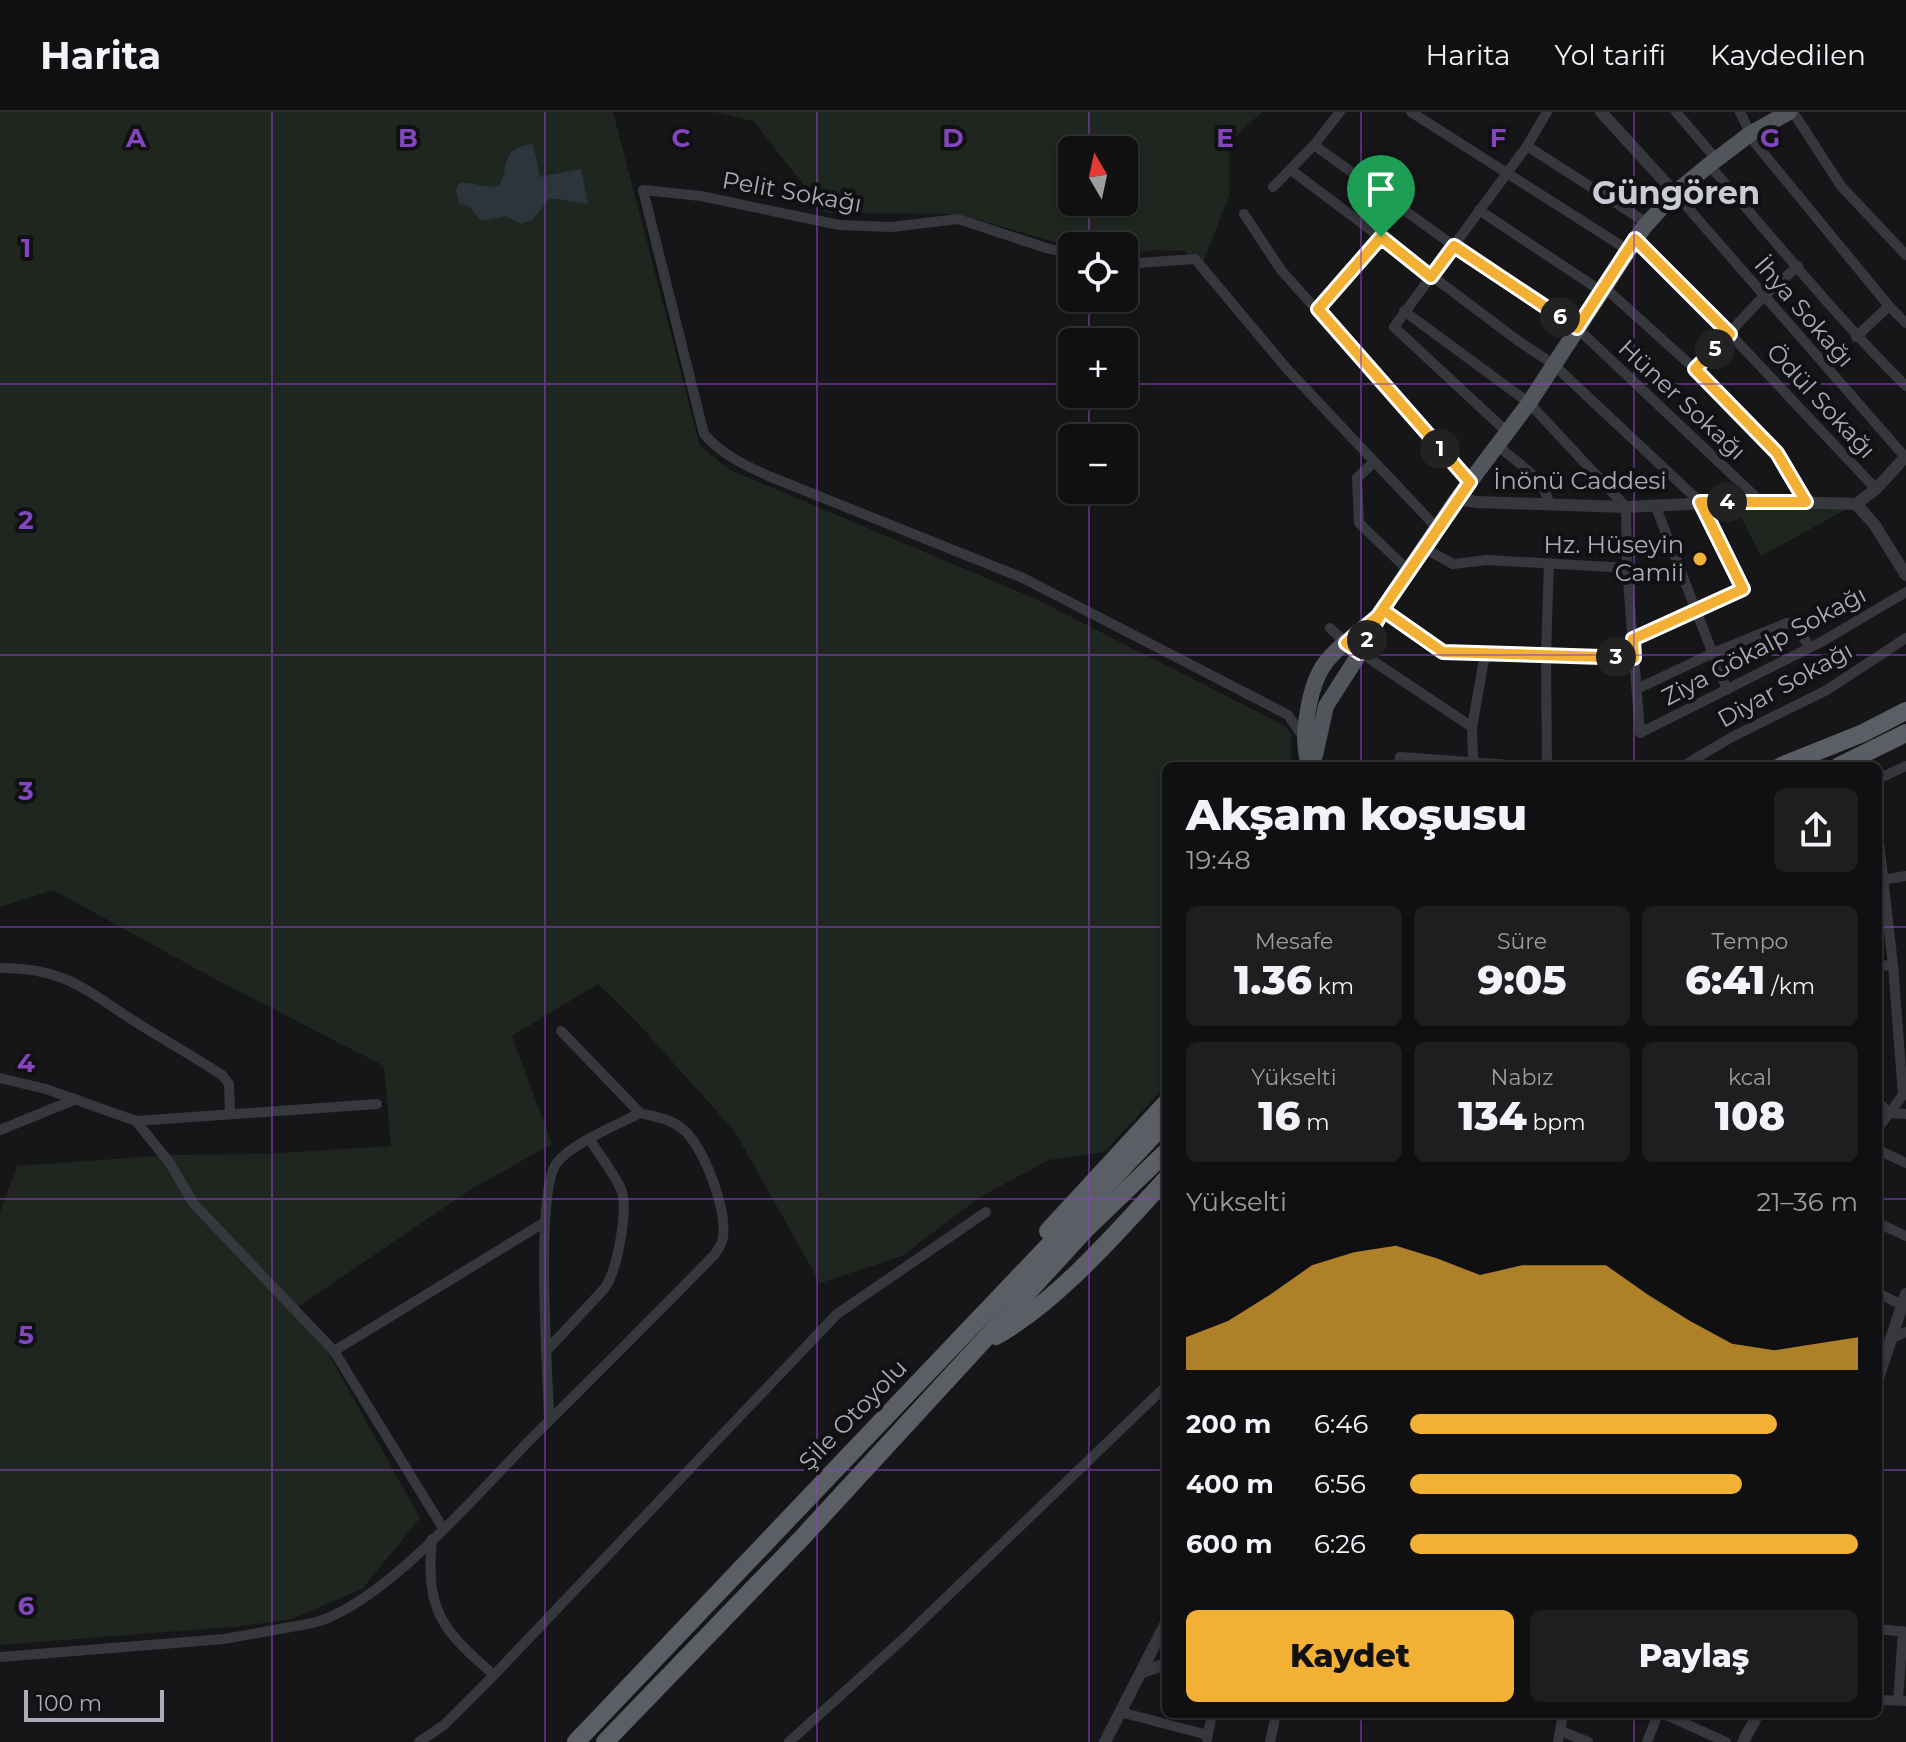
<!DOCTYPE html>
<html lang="tr">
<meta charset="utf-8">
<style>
body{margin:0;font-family:Montserrat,sans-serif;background:#1e1e20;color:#f1f3f6;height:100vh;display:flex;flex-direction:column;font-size:30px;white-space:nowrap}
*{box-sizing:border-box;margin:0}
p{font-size:26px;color:#9c9d9f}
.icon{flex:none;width:44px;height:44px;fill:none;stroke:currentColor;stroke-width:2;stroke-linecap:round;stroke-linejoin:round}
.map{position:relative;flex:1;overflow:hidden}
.panel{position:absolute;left:1162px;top:650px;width:720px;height:956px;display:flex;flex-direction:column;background:#101012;border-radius:12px;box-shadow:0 2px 6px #0004,0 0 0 2px #303032}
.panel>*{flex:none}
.needle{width:52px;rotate:351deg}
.fabs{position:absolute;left:1058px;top:24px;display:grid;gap:16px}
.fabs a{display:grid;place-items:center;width:80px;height:80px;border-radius:12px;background:#101012;box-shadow:0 2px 6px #0004,0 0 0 2px #303032;font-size:40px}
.scale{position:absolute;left:24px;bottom:20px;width:140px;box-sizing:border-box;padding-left:8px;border:4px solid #a8adb8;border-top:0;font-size:22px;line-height:28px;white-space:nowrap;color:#a8adb8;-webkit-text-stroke:6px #111113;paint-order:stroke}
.pin{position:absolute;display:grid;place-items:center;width:68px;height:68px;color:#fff;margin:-82px -34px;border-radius:50% 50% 50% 0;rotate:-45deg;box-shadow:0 0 8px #0007}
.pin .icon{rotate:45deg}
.km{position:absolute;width:40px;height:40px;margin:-20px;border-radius:50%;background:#222;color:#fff;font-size:22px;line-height:40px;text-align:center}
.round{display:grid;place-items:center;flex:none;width:84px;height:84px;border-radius:12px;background:#1e1e20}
.overview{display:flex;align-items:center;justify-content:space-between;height:136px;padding:0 24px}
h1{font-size:44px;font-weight:800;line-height:60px}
.figures{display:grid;grid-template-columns:repeat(3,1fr);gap:12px;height:136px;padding:8px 24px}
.figures div{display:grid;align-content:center;border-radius:12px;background:#1e1e20;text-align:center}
.figures b{font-size:40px;font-weight:800}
.figures small{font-size:22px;font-weight:400}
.figures p{font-size:22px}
.chart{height:224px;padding:16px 24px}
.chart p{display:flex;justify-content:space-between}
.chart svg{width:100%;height:144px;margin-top:8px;fill:#f2b134;opacity:.7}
.primary-button{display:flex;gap:16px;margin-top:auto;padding:16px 24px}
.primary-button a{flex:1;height:92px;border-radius:12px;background:#f2b134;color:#111;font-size:32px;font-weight:800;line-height:92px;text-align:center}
.primary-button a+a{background:#1e1e20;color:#f1f3f6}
ul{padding:0 24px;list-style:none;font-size:26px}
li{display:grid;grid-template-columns:128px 96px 1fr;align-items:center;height:60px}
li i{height:20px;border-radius:10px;background:#f2b134}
header{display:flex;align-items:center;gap:48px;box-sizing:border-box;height:112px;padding:0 40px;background:#101012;border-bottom:2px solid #303032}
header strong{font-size:38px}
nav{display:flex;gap:44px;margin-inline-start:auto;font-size:28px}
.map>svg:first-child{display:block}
.green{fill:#1e261f;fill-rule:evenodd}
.water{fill:#2c353c}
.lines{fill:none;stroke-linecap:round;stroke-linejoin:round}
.minor{stroke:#37383d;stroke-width:10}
.tertiary{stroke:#37383d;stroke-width:12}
.primary{stroke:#53555c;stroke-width:16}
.trunk{stroke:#5b5e65;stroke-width:18}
.route-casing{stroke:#fff;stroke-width:16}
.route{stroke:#f2b134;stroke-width:10}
.grid{fill:none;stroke:#8446be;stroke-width:2;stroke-opacity:0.55}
.poi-dot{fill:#f2b134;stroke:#111113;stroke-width:3}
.labels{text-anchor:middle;stroke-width:8;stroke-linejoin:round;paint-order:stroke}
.street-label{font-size:24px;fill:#a8adb8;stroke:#111113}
.poi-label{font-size:24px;fill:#a8adb8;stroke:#111113;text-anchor:end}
.district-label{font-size:32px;font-weight:bold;fill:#c9ccd4;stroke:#111113}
.grid-label{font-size:26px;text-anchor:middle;font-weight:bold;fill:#8446be;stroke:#111113;stroke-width:8;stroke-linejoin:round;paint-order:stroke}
</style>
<header>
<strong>Harita</strong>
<nav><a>Harita</a><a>Yol tarifi</a><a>Kaydedilen</a></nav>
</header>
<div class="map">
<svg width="1906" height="1630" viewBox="0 0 1906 1630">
<rect width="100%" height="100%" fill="#161618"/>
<g class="green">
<path d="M0 0H613L700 334 730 358 1036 487 1285 614 1291 622V654H1166V974L1104 1040 1049 1048 980 1085 902 1144 820 1171 735 1020 636 909 598 872 512 924 552 1032 473 1076 290 1200 327 1239 420 1406 362 1477 291 1507 243 1514 0 1533V1100L17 1054 170 1043 264 1042 391 1034 384 954 215 867 53 778 0 795Z"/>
<path d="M714 0H1262L1229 31V84L1200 158 1185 139 1155 138 1124 142V134L1072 135 959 102 826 101 753 9ZM1072 38H1124V90H1072Z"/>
<path d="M1735 394 1837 395 1845 398 1761 444Z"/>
</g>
<path class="water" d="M533 32 540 65 581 57 588 92 550 86 532 108 521 112 506 104 481 109 469 94 459 91 456 78 459 71C473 69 485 77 499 74 511 50 499 37 533 32Z"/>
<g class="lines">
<g class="minor">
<path d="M1411 0 1628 138"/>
<path d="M1676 0 1716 47"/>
<path d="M1740 0 1755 31 1889 194 1906 211"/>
<path d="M1793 0 1841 74 1906 143"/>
<path d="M1314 33 1454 134 1577 216 1760 389"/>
<path d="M1527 34 1647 111"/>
<path d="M1709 53C1774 127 1836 205 1906 274"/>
<path d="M1291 58 1517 228 1553 252 1700 390 1743 477 1633 527"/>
<path d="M1273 75 1314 33 1340 0"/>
<path d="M1675 81 1905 345"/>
<path d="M1479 98 1601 179"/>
<path d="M1244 102 1281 158 1470 370"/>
<path d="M1635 127 1730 222 1876 377"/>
<path d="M1072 142 1046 136 958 107 891 115 839 113 701 84 643 78 704 322C722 343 746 354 771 365L1023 466 1288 603 1303 625"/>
<path d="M1124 152 1195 147 1288 258 1437 416"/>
<path d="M1604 175 1695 257 1777 341 1806 390"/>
<path d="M1318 197 1381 125"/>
<path d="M1404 199 1529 291 1626 395 1627 456 1640 621 1823 529 1906 480"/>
<path d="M1856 225 1889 194"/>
<path d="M1695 257 1764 184 1798 154"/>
<path d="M1507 320 1394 215 1527 34 1547 0"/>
<path d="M1498 334C1515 349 1547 368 1549 393"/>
<path d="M1374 350 1357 366 1359 411 1408 458"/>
<path d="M1655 393 1727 578"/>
<path d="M1424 436 1453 452 1487 448 1627 456"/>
<path d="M1383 498 1443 540 1634 546"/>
<path d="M1330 516 1346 531 1472 615 1473 650"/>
<path d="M1637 577 1713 541 1787 511 1797 512 1809 536"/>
<path d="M1472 615 1485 542"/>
<path d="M1398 654 1400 645 1523 654"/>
<path d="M1547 654 1546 543 1549 451"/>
<path d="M1683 654 1732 625 1827 578 1906 526"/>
<path d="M1878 667 1906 654"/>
<path d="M1878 721 1893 853 1903 983 1878 1016"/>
<path d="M1879 773 1882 768 1906 764"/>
<path d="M1878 854 1893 853"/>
<path d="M0 856C66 855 89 881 142 914 168 930 196 946 222 963L229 972 230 1001"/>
<path d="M561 919 640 1001"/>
<path d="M0 966 46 977 136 1009 169 1050 194 1092 334 1239 443 1416"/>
<path d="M1878 990 1889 1001"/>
<path d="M1889 1001 1906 1002"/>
<path d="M136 1009 377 992"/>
<path d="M0 1018 76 987"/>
<path d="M1878 1038 1906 1051"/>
<path d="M1878 1111 1906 1124"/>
<path d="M1878 1181 1902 1193"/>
<path d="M1891 1227 1906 1220"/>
<path d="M548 1237 604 1177C617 1160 629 1097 621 1077 613 1060 600 1044 590 1028"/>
<path d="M334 1239 545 1110"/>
<path d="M432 1427C425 1499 442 1518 494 1563"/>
<path d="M1878 1517 1906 1520"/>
<path d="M0 1545 224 1527 313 1511C383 1493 478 1381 530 1328 592 1266 654 1205 715 1142 718 1137 723 1131 723 1125 727 1097 705 1040 686 1020 673 1007 657 1005 640 1001 617 1013 570 1032 556 1052 535 1083 548 1262 549 1309"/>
<path d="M1878 1588 1906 1589"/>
<path d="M1898 1588 1903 1519"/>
<path d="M1120 1600 1208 1623"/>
<path d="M1664 1602 1726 1630"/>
<path d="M1561 1619 1588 1630"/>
<path d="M1207 1627 1212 1602"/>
<path d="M419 1630 444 1613 494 1563 837 1202 986 1100"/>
<path d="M789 1630 904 1526 1166 1274"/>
<path d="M1270 1630 1276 1602"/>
<path d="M1558 1630 1563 1602"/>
<path d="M1647 1630 1658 1602"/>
</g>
<g class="tertiary">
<path d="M1601 0 1675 81"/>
<path d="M1457 387 1477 390 1626 395 1753 389 1856 392 1874 412 1906 463"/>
<path d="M1856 392 1876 377 1906 344"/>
<path d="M1878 1266 1906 1182"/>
<path d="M1142 1560 1166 1552"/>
<path d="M1105 1630 1166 1511"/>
<path d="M1743 1630 1758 1602"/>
</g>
<g class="primary">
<path d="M1310 652 1315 643 1326 594 1360 541 1378 504 1457 387 1529 291 1644 115 1675 81 1709 53 1750 22 1789 0"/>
<path d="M1310 654C1299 629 1309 572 1326 550 1339 534 1357 520 1374 508"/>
</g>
<g class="trunk">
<path d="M1781 654 1863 621 1906 599"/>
<path d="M1839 654 1906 621"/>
<path d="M1048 1119 1166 991"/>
<path d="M996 1224C1058 1189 1117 1120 1166 1067"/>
<path d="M576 1630C772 1422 970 1217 1166 1010"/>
<path d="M605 1630 800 1428 1087 1116 1166 1040"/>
</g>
</g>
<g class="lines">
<g class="route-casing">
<path id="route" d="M1381 125 1318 197 1470 370 1378 504 1346 531 1360 541 1383 498 1443 540 1634 546 1633 527 1743 477 1700 390H1806L1777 341 1695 257 1730 222 1635 127 1577 216 1454 134 1431 165 1381 125"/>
</g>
<use href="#route" class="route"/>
</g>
<path class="grid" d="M272 0V1630M545 0V1630M817 0V1630M1089 0V38M1361 0V654M1634 0V654M1089 90V134M1089 186V230M0 272H1072M1124 272H1906M1089 282V326M1089 378V1630M0 543H1906M0 815H1166M1878 815H1906M0 1087H1166M1878 1087H1906M0 1358H1166M1878 1358H1906M1361 1602V1630M1634 1602V1630"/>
<circle class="poi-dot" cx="1700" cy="447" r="8"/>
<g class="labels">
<g class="street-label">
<text transform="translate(792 80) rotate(10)" y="8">Pelit Sokağı</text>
<text transform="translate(1804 200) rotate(49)" y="8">İhya Sokağı</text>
<text transform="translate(1682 288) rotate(43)" y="8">Hüner Sokağı</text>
<text transform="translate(1821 289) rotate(47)" y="8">Ödül Sokağı</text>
<text x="1580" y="377">İnönü Caddesi</text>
<text transform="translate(1764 534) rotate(-28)" y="8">Ziya Gökalp Sokağı</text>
<text transform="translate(1785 573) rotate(-29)" y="8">Diyar Sokağı</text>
<text transform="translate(853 1303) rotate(-46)" y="8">Şile Otoyolu</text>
</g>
<g class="poi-label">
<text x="1684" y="441">Hz. Hüseyin<tspan x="1684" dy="28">Camii</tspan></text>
</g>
<g class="district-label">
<text x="1676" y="92">Güngören</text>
</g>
</g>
<g class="grid-label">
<text x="136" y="35">A</text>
<text x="408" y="35">B</text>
<text x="681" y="35">C</text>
<text x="953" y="35">D</text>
<text x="1225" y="35">E</text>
<text x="1498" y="35">F</text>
<text x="1770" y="35">G</text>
<text x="26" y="145">1</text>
<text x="26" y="417">2</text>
<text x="26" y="688">3</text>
<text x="26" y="960">4</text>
<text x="26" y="1232">5</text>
<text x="26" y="1503">6</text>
</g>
</svg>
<div class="fabs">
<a><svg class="needle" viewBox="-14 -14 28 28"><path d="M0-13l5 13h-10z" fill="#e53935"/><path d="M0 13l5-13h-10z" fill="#9c9d9f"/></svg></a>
<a><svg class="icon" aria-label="locate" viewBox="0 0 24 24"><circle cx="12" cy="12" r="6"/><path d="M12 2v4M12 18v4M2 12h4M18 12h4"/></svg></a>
<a>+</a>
<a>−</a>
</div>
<div class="scale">100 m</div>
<div class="pin" style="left:1381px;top:125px;background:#1e9e55"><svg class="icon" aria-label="arrive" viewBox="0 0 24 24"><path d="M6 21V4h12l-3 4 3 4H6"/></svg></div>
<b class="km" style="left:1440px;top:337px">1</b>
<b class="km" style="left:1367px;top:528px">2</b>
<b class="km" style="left:1616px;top:545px">3</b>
<b class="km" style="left:1727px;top:390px">4</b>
<b class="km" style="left:1715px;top:237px">5</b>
<b class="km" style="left:1560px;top:205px">6</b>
<section class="panel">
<div class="overview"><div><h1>Akşam koşusu</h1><p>19:48</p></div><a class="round"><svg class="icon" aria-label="share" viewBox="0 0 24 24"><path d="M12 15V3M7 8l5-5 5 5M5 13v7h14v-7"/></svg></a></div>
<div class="figures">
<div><p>Mesafe</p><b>1.36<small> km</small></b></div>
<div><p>Süre</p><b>9:05</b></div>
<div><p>Tempo</p><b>6:41<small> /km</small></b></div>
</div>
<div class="figures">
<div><p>Yükselti</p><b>16<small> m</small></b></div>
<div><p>Nabız</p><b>134<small> bpm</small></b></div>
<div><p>kcal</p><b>108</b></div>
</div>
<div class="chart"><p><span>Yükselti</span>21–36 m</p>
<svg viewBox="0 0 160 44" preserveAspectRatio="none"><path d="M0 44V34L10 29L20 21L30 12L40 8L50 6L60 10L70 15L80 12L90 12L100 12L110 21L120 29L130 36L140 38L150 36L160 34V44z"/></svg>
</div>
<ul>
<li><b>200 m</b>6:46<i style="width:82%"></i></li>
<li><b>400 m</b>6:56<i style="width:74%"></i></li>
<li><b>600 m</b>6:26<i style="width:100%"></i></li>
</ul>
<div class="primary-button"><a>Kaydet</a><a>Paylaş</a></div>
</section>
</div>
